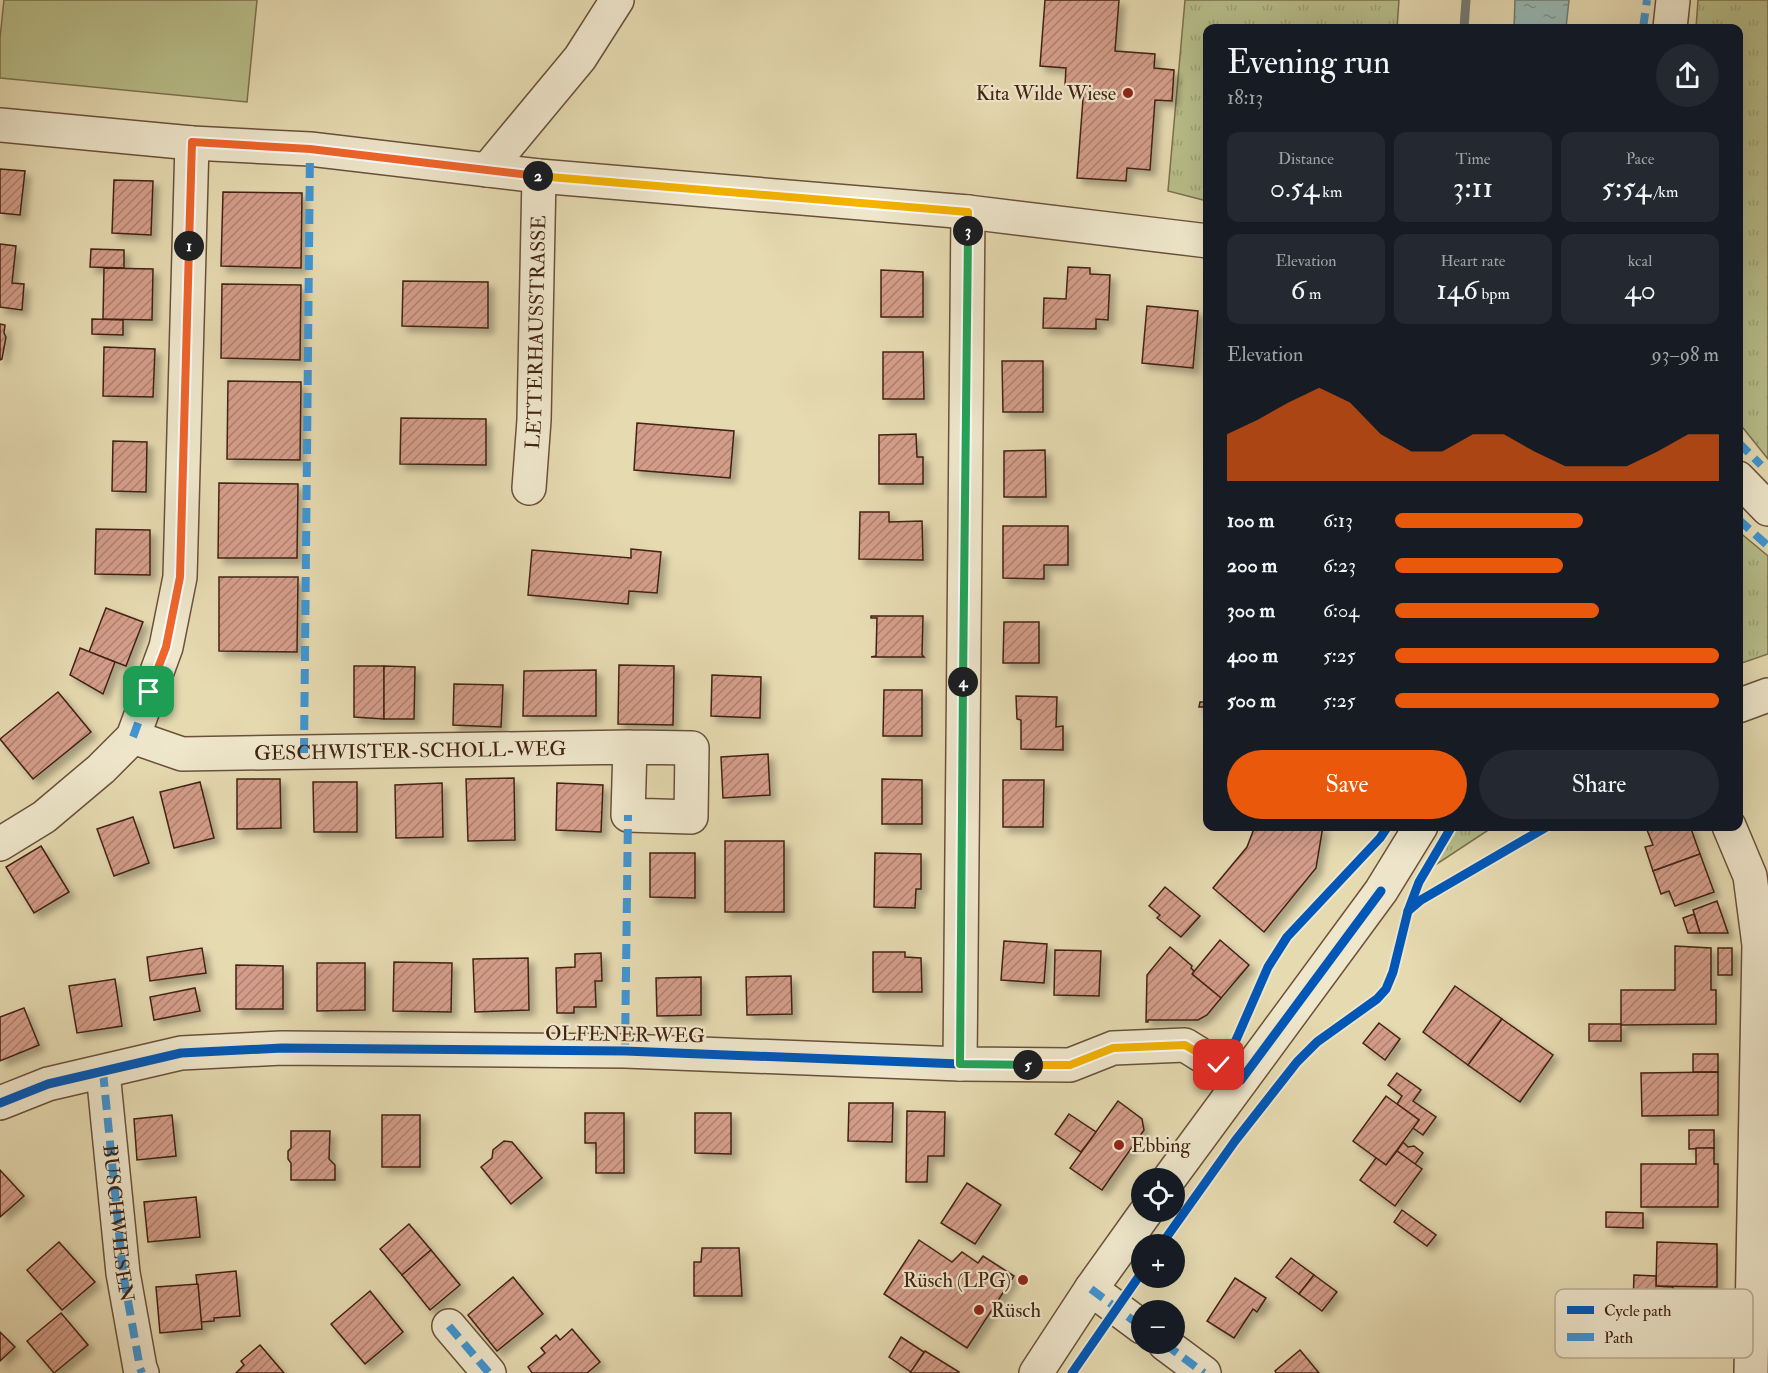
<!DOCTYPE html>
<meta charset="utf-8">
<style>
body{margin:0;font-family:"IM FELL Double Pica",serif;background:#242831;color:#f1f3f6;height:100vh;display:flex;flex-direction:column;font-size:22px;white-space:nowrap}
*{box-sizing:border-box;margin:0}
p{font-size:20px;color:#9ea1a6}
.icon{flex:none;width:33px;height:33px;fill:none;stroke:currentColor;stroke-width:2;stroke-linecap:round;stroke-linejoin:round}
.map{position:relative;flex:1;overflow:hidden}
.panel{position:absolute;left:1203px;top:24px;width:540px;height:807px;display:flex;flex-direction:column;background:#171b24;border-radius:12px;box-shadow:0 6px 24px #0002}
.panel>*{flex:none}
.fabs{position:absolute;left:1131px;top:1168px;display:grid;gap:12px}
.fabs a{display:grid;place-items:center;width:54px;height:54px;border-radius:50%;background:#171b24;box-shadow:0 6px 24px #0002;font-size:30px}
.pin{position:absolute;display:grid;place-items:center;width:51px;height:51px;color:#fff;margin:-26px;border-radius:12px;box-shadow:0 3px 9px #0006}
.km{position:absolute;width:30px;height:30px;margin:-15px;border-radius:50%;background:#222;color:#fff;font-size:16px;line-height:30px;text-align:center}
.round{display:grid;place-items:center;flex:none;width:63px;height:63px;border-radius:32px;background:#242831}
.head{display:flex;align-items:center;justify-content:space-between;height:102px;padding:0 24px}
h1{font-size:33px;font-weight:600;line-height:45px}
.metrics{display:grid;grid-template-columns:repeat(3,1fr);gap:9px;height:102px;padding:6px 24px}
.metrics div{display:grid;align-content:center;border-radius:12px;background:#242831;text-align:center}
.metrics b{font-size:30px;font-weight:600}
.metrics small{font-size:16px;font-weight:400}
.metrics p{font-size:16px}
.chart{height:168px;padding:12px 24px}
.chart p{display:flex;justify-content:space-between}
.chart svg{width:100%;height:108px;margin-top:6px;fill:#ea580c;opacity:.7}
.button{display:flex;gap:12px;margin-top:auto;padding:12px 24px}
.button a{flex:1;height:69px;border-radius:36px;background:#ea580c;color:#fff;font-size:24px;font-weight:600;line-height:69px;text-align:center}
.button a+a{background:#242831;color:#f1f3f6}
ul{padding:0 24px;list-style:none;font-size:20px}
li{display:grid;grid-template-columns:96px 72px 1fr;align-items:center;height:45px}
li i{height:15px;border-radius:8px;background:#ea580c}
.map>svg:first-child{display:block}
.grass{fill:url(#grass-tufts);stroke:#7d704e;stroke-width:1.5}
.garden{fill:#b8be8a;stroke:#7d704e;stroke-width:1.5}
.water{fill:url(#water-ripples);stroke:#767d74;stroke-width:1.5}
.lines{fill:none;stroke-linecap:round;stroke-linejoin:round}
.stream{stroke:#767d74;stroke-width:9}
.building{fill:url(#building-hatch);stroke:#422213;stroke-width:1.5;filter:url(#shadow)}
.minor-casing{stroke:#6b503a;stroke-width:36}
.minor{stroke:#efe7cc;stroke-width:33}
.quiet{stroke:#3f95d3;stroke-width:8;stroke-dasharray:15 8;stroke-linecap:butt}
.cycleway-casing{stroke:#efe7cc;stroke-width:13}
.cycleway{stroke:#0057b8;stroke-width:9}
.split-1-casing{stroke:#fff;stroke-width:12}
.split-2-casing{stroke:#fff;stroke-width:12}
.split-3-casing{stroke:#fff;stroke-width:12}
.split-4-casing{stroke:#fff;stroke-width:12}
.split-5-casing{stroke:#fff;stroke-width:12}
.split-6-casing{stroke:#fff;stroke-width:12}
.split-1{stroke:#f0652b;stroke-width:8}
.split-2{stroke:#f0652b;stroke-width:8}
.split-3{stroke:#f5b400;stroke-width:8}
.split-4{stroke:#22a559;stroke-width:8}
.split-5{stroke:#22a559;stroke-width:8}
.split-6{stroke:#f5b400;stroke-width:8}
.poi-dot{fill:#8f2418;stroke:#efe7cc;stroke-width:2}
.labels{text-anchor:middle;stroke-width:4.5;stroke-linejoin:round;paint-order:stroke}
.poi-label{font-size:20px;fill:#422213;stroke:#efe7cc;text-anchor:end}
.street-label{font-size:20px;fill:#422213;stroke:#efe7cc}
.key{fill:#efe7cc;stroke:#bbac94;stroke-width:1.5}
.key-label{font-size:16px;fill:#422213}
</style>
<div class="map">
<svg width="1768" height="1373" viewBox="0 0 1768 1373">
<defs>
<pattern id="grass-tufts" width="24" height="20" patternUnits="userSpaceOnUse" patternTransform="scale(1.5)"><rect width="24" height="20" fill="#b8be8a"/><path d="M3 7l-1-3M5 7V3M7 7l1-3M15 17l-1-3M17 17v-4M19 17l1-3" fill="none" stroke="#9fa376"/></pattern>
<pattern id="water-ripples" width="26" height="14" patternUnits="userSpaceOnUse" patternTransform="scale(1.5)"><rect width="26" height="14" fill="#99b9b4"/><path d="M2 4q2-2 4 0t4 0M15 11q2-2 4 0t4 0" fill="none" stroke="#7e9691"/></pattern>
<pattern id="building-hatch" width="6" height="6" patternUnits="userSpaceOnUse" patternTransform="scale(1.5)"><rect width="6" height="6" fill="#d49d89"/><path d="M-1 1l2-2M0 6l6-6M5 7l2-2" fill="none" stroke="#ae806f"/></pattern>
<filter id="shadow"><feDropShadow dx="5.5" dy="5.5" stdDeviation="3" flood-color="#0004"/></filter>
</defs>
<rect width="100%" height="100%" fill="#e6dab1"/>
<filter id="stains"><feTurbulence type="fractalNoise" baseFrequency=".00333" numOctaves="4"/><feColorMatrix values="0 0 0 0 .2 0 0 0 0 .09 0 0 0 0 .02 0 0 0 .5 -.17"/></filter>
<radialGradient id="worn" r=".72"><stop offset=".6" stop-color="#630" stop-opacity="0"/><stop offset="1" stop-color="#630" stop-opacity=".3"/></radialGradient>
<g class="grass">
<path d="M1185 0H1399L1397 28H1208L1207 201 1168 191Z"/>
<path d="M1698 0H1768V459L1739 423 1738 28H1696Z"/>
<path d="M1738 531 1768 556V654L1739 664Z"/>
<path d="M1448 827H1493L1417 877V876Z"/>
</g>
<path class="garden" d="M4 0H257L247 102 0 78V38Z"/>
<path class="water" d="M1515 0H1569L1566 28H1514Z"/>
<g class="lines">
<path class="stream" d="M1464 28 1466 0"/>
</g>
<g class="building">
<path d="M1045 0H1119L1115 51 1155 54 1154 68 1174 70 1172 101 1155 100 1150 170 1127 168 1126 181 1077 178 1084 86 1065 85 1066 68 1040 66Z"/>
<path d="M0 169 25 171 20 215 0 213Z"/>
<path d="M114 180 153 181 151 235 112 233Z"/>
<path d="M223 192 302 193 301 268 221 266Z"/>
<path d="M0 244 16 246 12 283 24 284 22 310 0 307Z"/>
<path d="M91 249 124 250V268L90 267Z"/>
<path d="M1068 267 1090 268V274L1110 275 1108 320 1096 319V329L1043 328 1044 298 1066 299Z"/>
<path d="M104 268 153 269 152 320 103 319Z"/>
<path d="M881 270 923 272V317H881Z"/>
<path d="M403 281 488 282V328L402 326Z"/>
<path d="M222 284 301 285 300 360 221 358Z"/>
<path d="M1147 306 1198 311 1193 368 1142 363Z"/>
<path d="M92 319 123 320V335L92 334Z"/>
<path d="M0 324 5 325 4 333 6 337 2 359 0 360Z"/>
<path d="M104 347 155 349 153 397 103 396Z"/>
<path d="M883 352H923L924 399H883Z"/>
<path d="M1002 361H1043V412H1003Z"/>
<path d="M228 381 301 382 300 460 227 459Z"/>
<path d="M401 418 486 419V465L400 464Z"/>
<path d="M637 423 734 431 730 478 634 470Z"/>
<path d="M916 434 917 457H923V484H879V435Z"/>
<path d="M113 441 147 442 146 492 112 491Z"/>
<path d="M1045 450 1046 497H1004V451Z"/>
<path d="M219 483 298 484 297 558H218Z"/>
<path d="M860 512H889V522L922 521 923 560 859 559Z"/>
<path d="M1003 526H1068V565H1044V579L1003 578Z"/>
<path d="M96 529 150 530V575L95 574Z"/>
<path d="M631 549 661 552 657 593 629 591 628 604 528 595 532 550 631 558Z"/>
<path d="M219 577H298L297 652 219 651Z"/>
<path d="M106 608 143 622 126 666 89 652Z"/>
<path d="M871 616H923L922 655 924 657H871L876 656 877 618H871Z"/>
<path d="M1004 622H1039V663H1003Z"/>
<path d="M80 648 115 662 103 694 70 675Z"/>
<path d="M619 665 674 666 673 725 618 724Z"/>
<path d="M354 666H384V719L354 717Z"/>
<path d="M384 666 415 667 414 719H384Z"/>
<path d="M596 670V716H523L524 671Z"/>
<path d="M712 675 761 677 760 718 711 716Z"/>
<path d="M454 684 503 685 501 727 453 725Z"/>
<path d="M1204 686H1208V722H1204V707H1199L1200 702H1205Z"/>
<path d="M884 690H922V736H883Z"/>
<path d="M58 692 91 732 33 779 0 739Z"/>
<path d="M1016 696 1057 697 1056 727 1063 726V750L1021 749V720L1017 719Z"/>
<path d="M768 754 770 795 723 798 721 757Z"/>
<path d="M514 778 515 840 468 841 466 779Z"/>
<path d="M237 779H280L281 828 237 829Z"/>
<path d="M882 779 922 780V824H882Z"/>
<path d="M1003 780H1044L1043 827H1003Z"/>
<path d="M200 782 214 838 174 848 160 792Z"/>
<path d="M313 782H357V832H314Z"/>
<path d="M442 783 443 837 396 838 395 785Z"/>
<path d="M557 783 603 785 601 832 556 830Z"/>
<path d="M133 817 149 863 114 876 97 829Z"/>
<path d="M1255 826H1323L1316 868 1264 932 1213 888 1247 847Z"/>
<path d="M1656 826H1690L1700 854 1653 871 1645 847 1653 845 1647 830Z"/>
<rect x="725" y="841" width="59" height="71"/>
<path d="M41 846 69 892 34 913 6 867Z"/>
<path d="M650 853H695V898L650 897Z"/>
<path d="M875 853 921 854V889H916L915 908 874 907Z"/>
<path d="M1700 854 1714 892 1675 906 1669 891 1661 894 1653 871Z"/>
<path d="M1165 887 1200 916 1181 937 1157 918 1160 915 1149 906Z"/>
<path d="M1717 901 1728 933H1700L1693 910Z"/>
<path d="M1694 914 1700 933H1688L1683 918Z"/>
<path d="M1220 940 1249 965 1221 998 1192 974Z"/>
<path d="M1004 941 1047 944 1044 983 1001 980Z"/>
<path d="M1675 946 1711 948V990H1716V1024L1621 1025V990H1675Z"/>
<path d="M1170 947 1192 966 1191 968 1194 971 1192 974 1221 998 1207 1015 1198 1020H1148V1022H1146L1147 975Z"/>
<path d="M202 948 206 973 150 981 147 957Z"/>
<rect x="1718" y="948" width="14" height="27"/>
<path d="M1055 950 1101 951 1099 996 1054 995Z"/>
<path d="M873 952H905V957L921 958 922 992H873Z"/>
<path d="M601 953 602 981H595L596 1007H574V1013H557L556 968 575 967V954Z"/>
<path d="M528 958 529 1010 475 1012 473 959Z"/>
<path d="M394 962 452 963 451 1012 393 1011Z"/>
<path d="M317 963H365V1010L317 1011Z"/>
<path d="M236 965 283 966V1009H236Z"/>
<path d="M791 976 792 1014 747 1015 746 977Z"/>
<path d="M701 977V1015L657 1016 656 978Z"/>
<path d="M115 979 122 1026 77 1033 69 986Z"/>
<path d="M1455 986 1502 1019 1468 1065 1423 1032Z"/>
<path d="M195 988 200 1011 154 1020 150 997Z"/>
<path d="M24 1008 39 1045 0 1061V1017Z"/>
<path d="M1502 1019 1553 1055 1520 1102 1468 1065Z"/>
<path d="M1379 1023 1400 1039 1385 1060 1363 1043Z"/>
<rect x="1589" y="1024" width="32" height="17"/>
<rect x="1693" y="1054" width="25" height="18"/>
<path d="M1718 1072V1115L1642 1116 1641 1073Z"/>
<path d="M1397 1073 1421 1090 1413 1101 1436 1117 1423 1135 1413 1128 1419 1120 1397 1104 1402 1096 1388 1085Z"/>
<path d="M1386 1096 1419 1120 1386 1165 1353 1141Z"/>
<path d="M1118 1101 1142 1119 1144 1130 1102 1190 1070 1168Z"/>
<path d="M849 1103H893L892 1142 848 1141Z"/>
<path d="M907 1111 945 1112 944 1156H928L927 1182H906Z"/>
<path d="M585 1113H624V1173H596V1143H585Z"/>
<path d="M695 1113H731V1154L695 1153Z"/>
<path d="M1069 1114 1096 1132 1081 1152 1055 1134Z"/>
<path d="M172 1115 176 1156 137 1160 134 1119Z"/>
<rect x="382" y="1115" width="38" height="52"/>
<path d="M1689 1130H1714V1148L1689 1149Z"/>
<path d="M291 1131H330L329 1159 335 1165V1180H291V1163L288 1159V1151L291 1148Z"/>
<path d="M504 1141 512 1142 542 1178 511 1204 481 1167 492 1158 493 1150Z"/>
<path d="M1403 1142 1408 1147 1414 1146 1423 1153 1415 1164 1397 1151Z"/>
<path d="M1696 1148H1714V1164H1718V1207H1641V1164H1696Z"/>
<path d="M1397 1151 1422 1169 1395 1206 1360 1180 1376 1158 1386 1165Z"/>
<path d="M0 1170 24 1196 0 1217Z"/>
<path d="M967 1183 1001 1205 975 1244 941 1223Z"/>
<path d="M196 1197 200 1237 148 1242 144 1202Z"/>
<path d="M1402 1210 1436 1235 1427 1246 1394 1222Z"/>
<path d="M1606 1212 1643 1213V1228L1606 1227Z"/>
<path d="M409 1224 431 1250 402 1275 380 1249Z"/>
<path d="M919 1240 952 1262 962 1252 978 1263 983 1256 1014 1276 967 1348 884 1294Z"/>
<path d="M59 1242 95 1282 62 1310 27 1270Z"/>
<path d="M1657 1242 1717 1244V1287L1656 1286Z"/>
<path d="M702 1248H739L742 1296H694V1262H701Z"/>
<path d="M431 1250 460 1285 430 1310 402 1275Z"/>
<path d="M1291 1258 1314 1275 1299 1294 1276 1277Z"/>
<path d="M236 1271 240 1316 214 1318V1321L201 1322 196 1275Z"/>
<path d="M1314 1275 1337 1292 1322 1311 1299 1294Z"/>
<path d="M1634 1275 1656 1276V1286L1673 1287 1672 1304 1633 1305Z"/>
<path d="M513 1277 543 1314 497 1351 468 1315Z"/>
<path d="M1235 1278 1266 1298 1257 1312 1253 1309 1234 1338 1207 1321Z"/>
<path d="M198 1284 202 1329 160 1333 156 1287Z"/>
<path d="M370 1291 403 1332 365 1364 331 1324Z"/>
<path d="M61 1313 88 1345 54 1373 27 1341Z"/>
<path d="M572 1329 600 1362 587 1373H532L528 1367 545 1353 541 1348 556 1335 560 1340Z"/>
<path d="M0 1332 15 1347 0 1361Z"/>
<path d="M901 1337 924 1352 911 1372 889 1357Z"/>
<path d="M260 1345 284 1373H236L244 1365 241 1361Z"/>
<path d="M1300 1350 1319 1373H1276L1275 1371Z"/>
<path d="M925 1351 959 1372V1373H910Z"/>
</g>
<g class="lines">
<g class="minor-casing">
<g id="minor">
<path d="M1670 28 1673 0"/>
<path d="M0 125 192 143 310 149 539 176 968 212 1208 241"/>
<path d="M487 170 580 58 617 0"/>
<path d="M1738 478 1768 509"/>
<path id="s1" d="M529 488 534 420 539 176"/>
<path d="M1738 706 1768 695"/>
<path id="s2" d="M133 737 182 754 630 747 692 748 691 817 628 815 630 747"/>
<path d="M1729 826 1750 876 1759 945 1751 1373"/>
<path d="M0 844 44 817 101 769 133 737 166 647 180 577 192 143"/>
<path d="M960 1064 968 212"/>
<path id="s3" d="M103 1072 123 1273 140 1368 142 1373"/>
<path d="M0 1103 48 1084 181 1053 282 1048 625 1051 960 1064 1070 1065 1113 1048 1185 1045 1241 1080"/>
<path d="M1169 1179 1381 891 1421 826"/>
<path d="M1091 1289 1142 1327"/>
<path d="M449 1326 489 1373"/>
<path d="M1165 1344 1204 1373"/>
<path d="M1036 1373 1091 1289 1146 1212"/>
</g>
</g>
<use href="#minor" class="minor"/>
<g class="quiet">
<path d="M1643 28 1647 0"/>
<path d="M1738 442 1761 465"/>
<path d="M1738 519 1768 546"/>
<path d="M133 737 166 647 180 577 192 143"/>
<path d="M304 753 310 149"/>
<path d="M625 1051 628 815"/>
<path d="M103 1072 123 1273 140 1368 142 1373"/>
<path d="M1091 1289 1142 1327"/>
<path d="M449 1326 489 1373"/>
<path d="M1165 1344 1204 1373"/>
</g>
<g class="cycleway-casing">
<g id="cycleway">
<path d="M1408 911 1421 900 1548 826"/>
<path d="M1219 1065 1236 1040 1268 967 1287 937 1380 838 1388 826"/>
<path d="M0 1103 48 1084 181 1053 282 1048 625 1051 960 1064 1070 1065 1113 1048 1185 1045 1241 1080 1381 891"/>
<path d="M1161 1245 1235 1141 1297 1062 1317 1042 1377 999 1386 989 1393 972 1408 911 1419 882 1452 826"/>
<path d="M1072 1373 1142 1272"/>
</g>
</g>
<use href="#cycleway" class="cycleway"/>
</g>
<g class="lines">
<g class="split-1-casing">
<path id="split-1" d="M149 692 166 647 180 577 189 246"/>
</g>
<g class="split-2-casing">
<path id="split-2" d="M189 246 192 142 310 149 538 176"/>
</g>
<g class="split-3-casing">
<path id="split-3" d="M538 176 968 212V231"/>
</g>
<g class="split-4-casing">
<path id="split-4" d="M963 682 968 231"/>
</g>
<g class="split-5-casing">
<path id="split-5" d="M963 682 960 1064 1028 1065"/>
</g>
<g class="split-6-casing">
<path id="split-6" d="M1028 1065H1070L1113 1048 1185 1045 1219 1065"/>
</g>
<use href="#split-1" class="split-1"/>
<use href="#split-2" class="split-2"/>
<use href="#split-3" class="split-3"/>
<use href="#split-4" class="split-4"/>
<use href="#split-5" class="split-5"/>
<use href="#split-6" class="split-6"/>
</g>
<g class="poi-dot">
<circle cx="1128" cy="93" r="6"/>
<circle cx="1119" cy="1145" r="6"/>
<circle cx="1023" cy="1280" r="6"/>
<circle cx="979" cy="1310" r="6"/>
</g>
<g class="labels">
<g class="poi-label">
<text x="1116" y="100">Kita Wilde Wiese</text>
<text x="1131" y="1152" text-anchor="start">Ebbing</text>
<text x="1011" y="1287">Rüsch (LPG)</text>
<text x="991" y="1317" text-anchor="start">Rüsch</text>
</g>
<g class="street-label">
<text dy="7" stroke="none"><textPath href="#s1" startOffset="156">LETTERHAUSSTRASSE</textPath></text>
<text dy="7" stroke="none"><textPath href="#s2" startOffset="280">GESCHWISTER-SCHOLL-WEG</textPath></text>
<text transform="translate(625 1034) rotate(1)" y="7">OLFENER WEG</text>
<text dy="7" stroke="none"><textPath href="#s3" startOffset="152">BUSCHWIESEN</textPath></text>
</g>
</g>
<rect x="1555" y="1289" width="198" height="69" rx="9" class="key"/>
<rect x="1567" y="1306" width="27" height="8" fill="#0057b8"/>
<rect x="1567" y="1333" width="27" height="8" fill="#3f95d3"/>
<g class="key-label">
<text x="1604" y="1316">Cycle path</text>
<text x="1604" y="1343">Path</text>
</g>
<rect width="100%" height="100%" filter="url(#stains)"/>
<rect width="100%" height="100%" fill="url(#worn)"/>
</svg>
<div class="fabs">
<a><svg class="icon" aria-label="locate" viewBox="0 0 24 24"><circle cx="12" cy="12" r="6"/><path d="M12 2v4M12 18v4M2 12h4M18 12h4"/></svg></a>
<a>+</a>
<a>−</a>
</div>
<div class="pin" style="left:149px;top:692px;background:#1e9e55"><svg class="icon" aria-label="arrive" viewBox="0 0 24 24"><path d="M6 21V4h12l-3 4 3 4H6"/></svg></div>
<div class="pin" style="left:1219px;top:1065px;background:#d93025"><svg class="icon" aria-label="check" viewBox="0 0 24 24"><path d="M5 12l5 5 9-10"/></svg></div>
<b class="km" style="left:189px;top:246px">1</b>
<b class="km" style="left:538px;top:176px">2</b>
<b class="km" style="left:968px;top:231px">3</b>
<b class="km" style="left:963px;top:682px">4</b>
<b class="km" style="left:1028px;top:1065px">5</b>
<section class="panel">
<div class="head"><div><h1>Evening run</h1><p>18:13</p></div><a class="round"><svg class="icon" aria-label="share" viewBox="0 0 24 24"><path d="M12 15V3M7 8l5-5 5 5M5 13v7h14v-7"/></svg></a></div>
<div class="metrics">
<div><p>Distance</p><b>0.54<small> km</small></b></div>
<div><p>Time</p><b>3:11</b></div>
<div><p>Pace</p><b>5:54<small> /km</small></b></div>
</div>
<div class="metrics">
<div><p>Elevation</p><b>6<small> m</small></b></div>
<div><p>Heart rate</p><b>146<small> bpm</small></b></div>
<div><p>kcal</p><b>40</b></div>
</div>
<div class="chart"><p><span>Elevation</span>93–98 m</p>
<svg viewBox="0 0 160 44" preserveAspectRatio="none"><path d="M0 44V25L10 19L20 12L30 6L40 12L50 25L60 32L70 32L80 25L90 25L100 32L110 38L120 38L130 38L140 32L150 25L160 25V44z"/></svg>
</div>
<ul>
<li><b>100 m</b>6:13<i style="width:58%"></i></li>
<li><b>200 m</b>6:23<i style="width:52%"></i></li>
<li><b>300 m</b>6:04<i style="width:63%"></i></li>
<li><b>400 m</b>5:25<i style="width:100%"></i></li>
<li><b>500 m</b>5:25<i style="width:100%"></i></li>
</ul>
<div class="button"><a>Save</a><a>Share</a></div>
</section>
</div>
